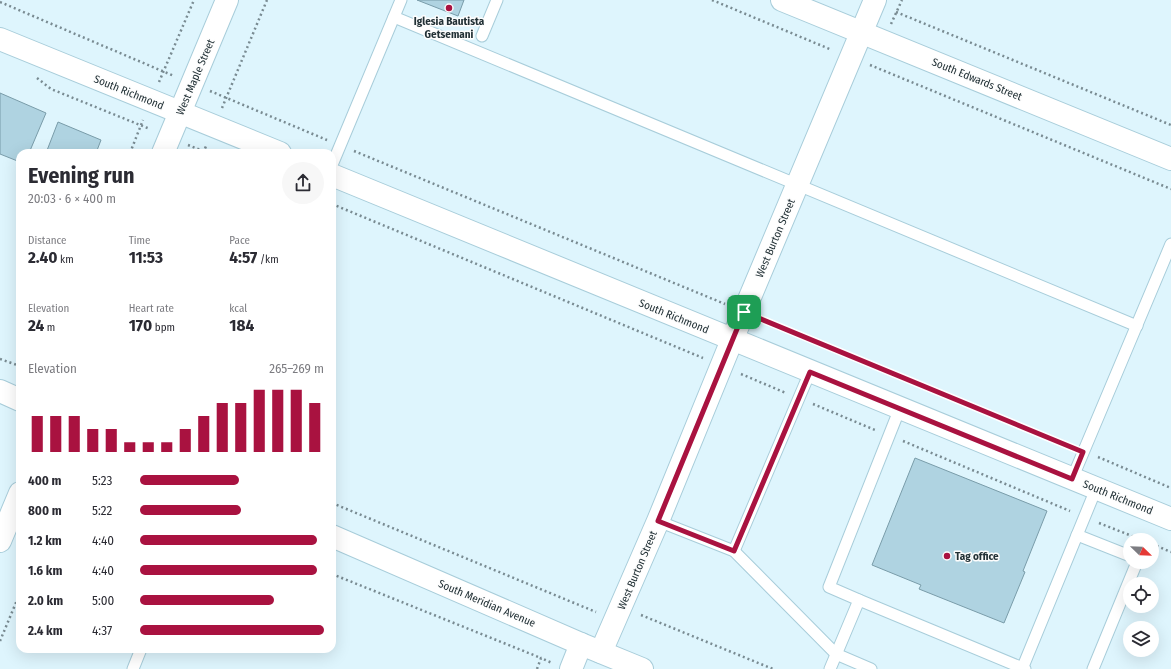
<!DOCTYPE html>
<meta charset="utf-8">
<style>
body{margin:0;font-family:"Fira Sans Condensed",sans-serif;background:#f7f7f7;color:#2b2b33;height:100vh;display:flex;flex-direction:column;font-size:15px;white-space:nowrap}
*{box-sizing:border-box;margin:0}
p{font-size:13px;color:#7c7c81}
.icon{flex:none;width:22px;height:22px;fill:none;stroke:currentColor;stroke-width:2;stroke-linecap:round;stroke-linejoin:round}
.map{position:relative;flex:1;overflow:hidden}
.side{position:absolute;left:16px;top:149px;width:320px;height:504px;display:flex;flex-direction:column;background:#fff;border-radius:12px;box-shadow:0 4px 16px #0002}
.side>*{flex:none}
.needle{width:26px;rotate:113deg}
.fabs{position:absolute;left:1123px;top:533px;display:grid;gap:8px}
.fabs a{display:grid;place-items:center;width:36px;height:36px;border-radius:50%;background:#fff;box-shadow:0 4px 16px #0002;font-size:20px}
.pin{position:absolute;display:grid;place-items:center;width:34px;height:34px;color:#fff;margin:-17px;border-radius:8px;box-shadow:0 2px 6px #0006}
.round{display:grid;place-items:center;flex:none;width:42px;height:42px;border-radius:21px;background:#f7f7f7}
.headline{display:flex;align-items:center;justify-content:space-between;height:68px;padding:0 12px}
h1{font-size:22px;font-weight:700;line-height:30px}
.metrics{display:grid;grid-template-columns:repeat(3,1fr);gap:6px;height:68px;padding:4px 12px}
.metrics div{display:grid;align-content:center}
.metrics b{font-size:17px;font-weight:700}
.metrics small{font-size:11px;font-weight:400}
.metrics p{font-size:11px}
.chart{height:112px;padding:8px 12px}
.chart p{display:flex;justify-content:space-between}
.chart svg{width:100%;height:72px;margin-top:4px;stroke:#a91240;stroke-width:6}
ul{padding:0 12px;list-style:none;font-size:13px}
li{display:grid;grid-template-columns:64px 48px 1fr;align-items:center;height:30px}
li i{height:10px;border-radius:5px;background:#a91240}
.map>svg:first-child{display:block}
.building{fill:#afd3e1;stroke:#799ca9}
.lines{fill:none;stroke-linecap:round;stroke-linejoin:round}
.service-casing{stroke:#a8cdda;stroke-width:13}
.minor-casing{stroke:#a8cdda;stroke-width:24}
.tertiary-casing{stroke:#a8cdda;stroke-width:24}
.secondary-casing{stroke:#a8cdda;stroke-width:24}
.path{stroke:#798b92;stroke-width:2.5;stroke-dasharray:2 3;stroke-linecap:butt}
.service{stroke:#fff;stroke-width:11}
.minor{stroke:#fff;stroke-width:22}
.tertiary{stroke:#fff;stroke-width:22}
.secondary{stroke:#fff;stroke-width:22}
.route-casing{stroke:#fff;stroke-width:8}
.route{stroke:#a91240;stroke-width:5}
.poi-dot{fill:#a91240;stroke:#fdfdfd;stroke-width:1.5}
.labels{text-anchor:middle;stroke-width:3;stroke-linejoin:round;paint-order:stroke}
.poi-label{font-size:11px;font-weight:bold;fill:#223136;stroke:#fdfdfd}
.street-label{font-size:11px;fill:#223136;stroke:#fdfdfd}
</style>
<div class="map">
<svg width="1171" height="669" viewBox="0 0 1171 669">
<rect width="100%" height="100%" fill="#def5fd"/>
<g class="building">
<path d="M417 0H464L458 16Z"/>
<path d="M0 93 46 113 29 153H20V162L0 154Z"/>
<path d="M58 122 101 140 96 153H46Z"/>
<path d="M915 458 1047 511 1023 571 1025 572 1004 623 919 589 921 585 872 565Z"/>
</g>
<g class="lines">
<g class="service-casing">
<g id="service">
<path d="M394 17 1137 326"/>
<path d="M482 36 497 0"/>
<path d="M332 165 401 0"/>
<path d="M1072 479 1171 244"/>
<path d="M658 521 734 551 810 372"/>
<path d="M1077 535 1130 556"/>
<path d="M734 551 836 654 871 669"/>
<path d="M859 600 829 587 900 408"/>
<path d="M133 669 141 649"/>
<path d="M830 669 859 600 1025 669"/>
<path d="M1022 669 1096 489"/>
<path d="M1093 669 1137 562"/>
</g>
</g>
<g class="minor-casing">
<g id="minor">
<path d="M0 39 280 153"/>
<path d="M332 175 1171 519"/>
<path d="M601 652 658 521 732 340 875 0"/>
<path d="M571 669 581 644"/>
</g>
</g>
<g class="tertiary-casing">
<g id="tertiary">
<path d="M782 0 1171 159"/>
<path d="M163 153 227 0"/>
<path d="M0 541 20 493"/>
</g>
</g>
<g class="secondary-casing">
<g id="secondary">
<path d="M0 391 20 400"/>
<path d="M332 536 581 644 642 669"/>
</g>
</g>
<g class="path">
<path d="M712 0 832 50"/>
<path d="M0 2 174 76"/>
<path d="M896 12 1171 125"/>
<path d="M891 24 902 0"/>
<path d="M870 65 1171 189"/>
<path d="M37 78 51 89 150 129"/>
<path d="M159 82 194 0"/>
<path d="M210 91 327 140"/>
<path d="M222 108 267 0"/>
<path d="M188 145 208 153"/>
<path d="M354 151 725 304"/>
<path d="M130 153 143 120"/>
<path d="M203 153 207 144"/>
<path d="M332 204 703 358"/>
<path d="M763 319 1071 446"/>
<path d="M0 359 20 366"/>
<path d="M741 374 786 393"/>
<path d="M813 404 875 430"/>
<path d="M903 441 1070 511"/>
<path d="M1098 457 1171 488"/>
<path d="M332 503 596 612"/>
<path d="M1099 523 1142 540"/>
<path d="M1152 544 1171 552"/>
<path d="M332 574 541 658"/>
<path d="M641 615 773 669"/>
<path d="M0 641 20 593"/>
<path d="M537 669 541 658 552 663"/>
</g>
<use href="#service" class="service"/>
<use href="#minor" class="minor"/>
<use href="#tertiary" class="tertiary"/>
<use href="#secondary" class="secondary"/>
</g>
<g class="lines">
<g class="route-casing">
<path id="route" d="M744 312 1083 452 1072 479 810 372 734 551 658 521Z"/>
</g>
<use href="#route" class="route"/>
</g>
<g class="poi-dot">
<circle cx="449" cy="8" r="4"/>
<circle cx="947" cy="556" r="4"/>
</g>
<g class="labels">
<g class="poi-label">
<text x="449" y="25">Iglesia Bautista<tspan x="449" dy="13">Getsemani</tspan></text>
<text x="955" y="560" text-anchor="start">Tag office</text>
</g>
<g class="street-label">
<text transform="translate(195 77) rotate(-67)" y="4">West Maple Street</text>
<text transform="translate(977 79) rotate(22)" y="4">South Edwards Street</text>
<text transform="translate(129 92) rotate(22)" y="4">South Richmond</text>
<text transform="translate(775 238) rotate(-67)" y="4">West Burton Street</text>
<text transform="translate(674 316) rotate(22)" y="4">South Richmond</text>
<text transform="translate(1118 497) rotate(22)" y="4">South Richmond</text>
<text transform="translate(637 570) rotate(-67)" y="4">West Burton Street</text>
<text transform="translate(487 603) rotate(23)" y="4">South Meridian Avenue</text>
</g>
</g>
</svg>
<div class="fabs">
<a><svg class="needle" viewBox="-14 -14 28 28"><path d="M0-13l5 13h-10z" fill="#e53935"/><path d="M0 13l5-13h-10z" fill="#7c7c81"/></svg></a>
<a><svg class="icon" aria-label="locate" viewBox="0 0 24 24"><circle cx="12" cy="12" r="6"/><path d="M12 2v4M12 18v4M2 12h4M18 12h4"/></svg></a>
<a><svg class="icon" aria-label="layers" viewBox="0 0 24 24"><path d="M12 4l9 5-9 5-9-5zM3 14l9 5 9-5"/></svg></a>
</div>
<div class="pin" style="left:744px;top:312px;background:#1e9e55"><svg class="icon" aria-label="arrive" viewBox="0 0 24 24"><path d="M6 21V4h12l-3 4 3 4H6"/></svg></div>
<section class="side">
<div class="headline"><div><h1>Evening run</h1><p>20:03 · 6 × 400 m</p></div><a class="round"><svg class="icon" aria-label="share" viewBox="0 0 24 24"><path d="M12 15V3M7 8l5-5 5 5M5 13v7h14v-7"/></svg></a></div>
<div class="metrics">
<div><p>Distance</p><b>2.40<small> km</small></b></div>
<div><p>Time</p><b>11:53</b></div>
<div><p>Pace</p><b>4:57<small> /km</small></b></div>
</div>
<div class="metrics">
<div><p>Elevation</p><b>24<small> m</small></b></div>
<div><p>Heart rate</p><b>170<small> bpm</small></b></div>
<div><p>kcal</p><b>184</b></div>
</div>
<div class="chart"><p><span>Elevation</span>265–269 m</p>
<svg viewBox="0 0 160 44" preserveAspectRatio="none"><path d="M5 44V22M15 44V22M25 44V22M35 44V30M45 44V30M55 44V38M65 44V38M75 44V38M85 44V30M95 44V22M105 44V14M115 44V14M125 44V6M135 44V6M145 44V6M155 44V14"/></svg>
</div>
<ul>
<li><b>400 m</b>5:23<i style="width:54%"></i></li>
<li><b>800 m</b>5:22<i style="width:55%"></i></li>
<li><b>1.2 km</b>4:40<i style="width:96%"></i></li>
<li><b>1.6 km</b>4:40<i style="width:96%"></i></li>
<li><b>2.0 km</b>5:00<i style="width:73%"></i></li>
<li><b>2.4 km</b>4:37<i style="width:100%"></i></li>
</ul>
</section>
</div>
